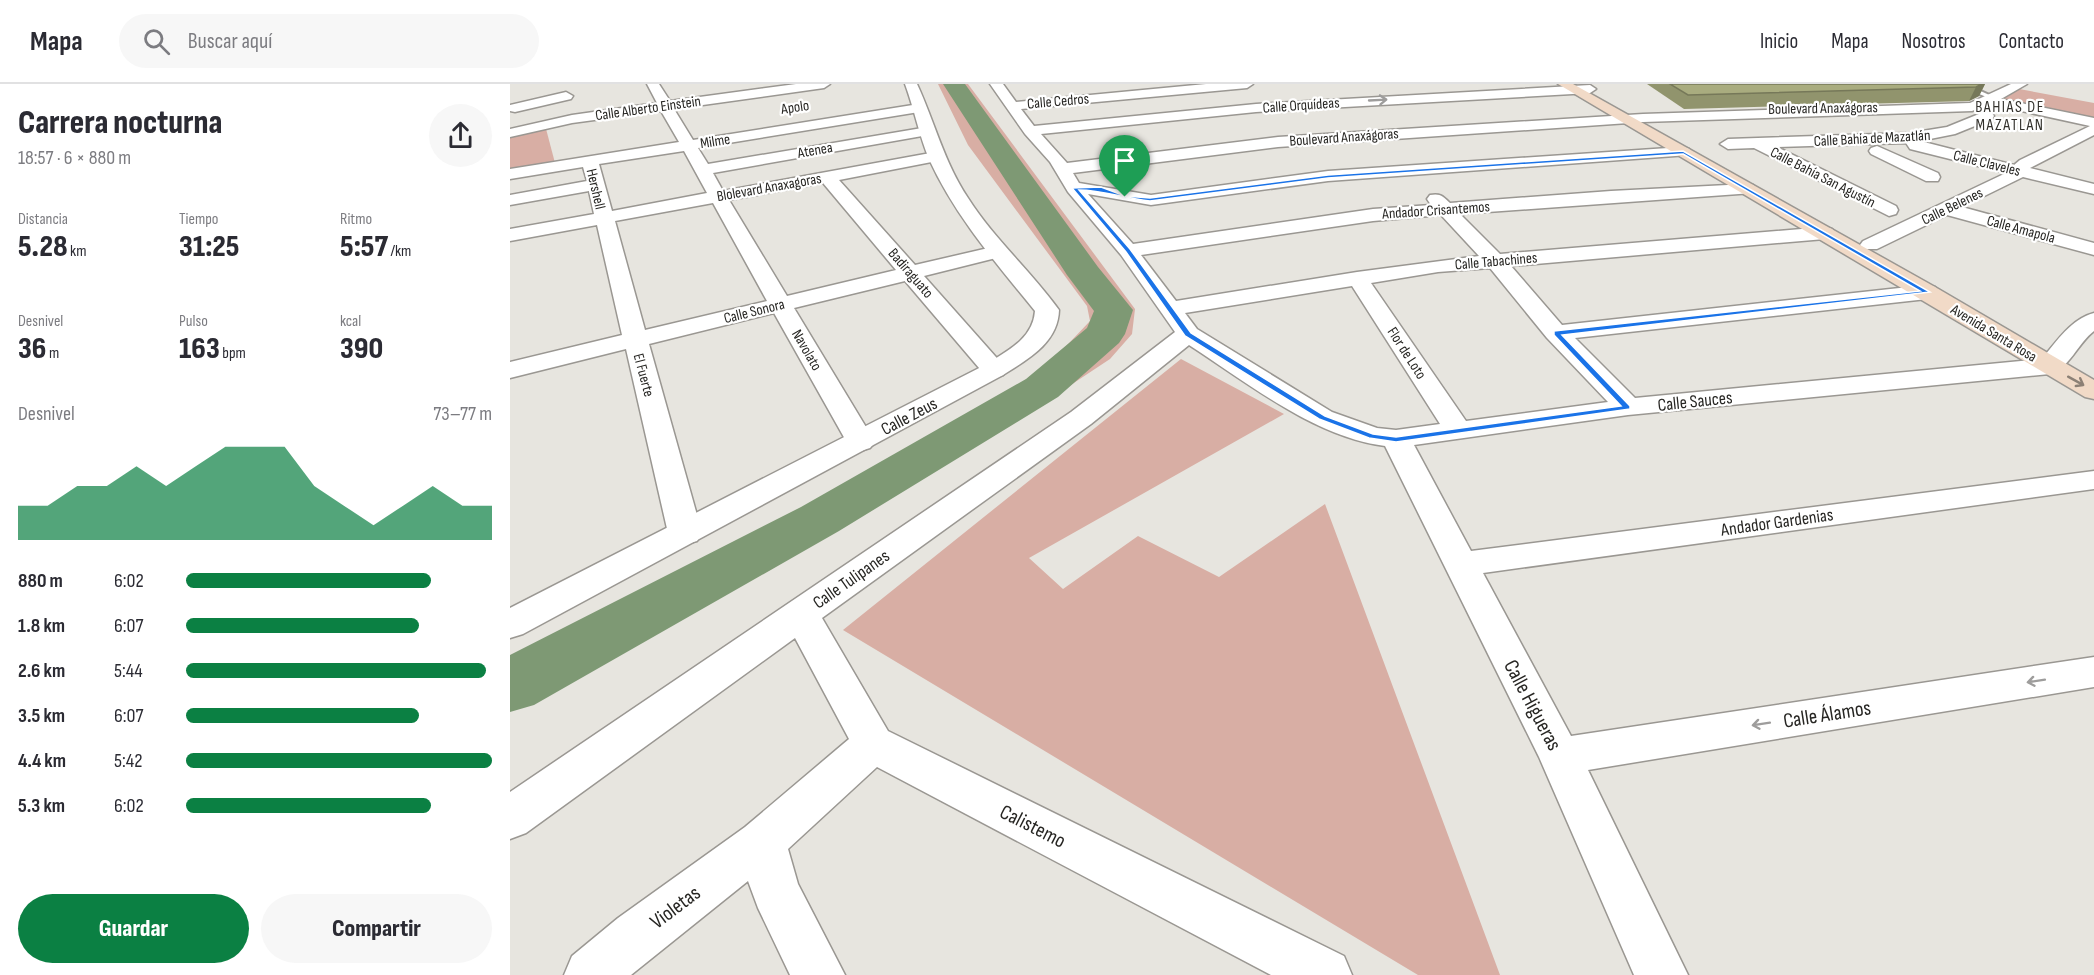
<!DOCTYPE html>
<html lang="es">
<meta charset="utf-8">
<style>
body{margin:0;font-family:"Sofia Sans Condensed",sans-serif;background:#f7f7f7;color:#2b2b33;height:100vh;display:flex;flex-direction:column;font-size:22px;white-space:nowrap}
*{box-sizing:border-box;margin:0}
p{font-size:20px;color:#7c7c81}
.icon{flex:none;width:33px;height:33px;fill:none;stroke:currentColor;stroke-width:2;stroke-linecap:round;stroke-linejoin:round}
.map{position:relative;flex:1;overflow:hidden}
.details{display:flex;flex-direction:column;background:#fff;width:510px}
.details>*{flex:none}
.pin{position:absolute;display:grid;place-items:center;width:51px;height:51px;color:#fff;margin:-62px -26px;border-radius:50% 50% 50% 0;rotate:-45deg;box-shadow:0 0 6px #0007}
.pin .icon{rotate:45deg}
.round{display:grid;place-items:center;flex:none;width:63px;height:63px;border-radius:32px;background:#f7f7f7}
.head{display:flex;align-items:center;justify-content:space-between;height:102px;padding:0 18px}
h1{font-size:33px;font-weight:800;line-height:45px}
.figures{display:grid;grid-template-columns:repeat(3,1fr);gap:9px;height:102px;padding:6px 18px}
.figures div{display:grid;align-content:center}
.figures b{font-size:30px;font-weight:800}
.figures small{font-size:16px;font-weight:400}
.figures p{font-size:16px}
.chart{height:168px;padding:12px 18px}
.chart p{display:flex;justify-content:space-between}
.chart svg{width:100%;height:108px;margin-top:6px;fill:#0b8043;opacity:.7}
.button{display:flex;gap:12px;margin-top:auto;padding:12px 18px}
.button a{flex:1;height:69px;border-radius:36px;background:#0b8043;color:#fff;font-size:24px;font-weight:800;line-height:69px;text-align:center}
.button a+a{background:#f7f7f7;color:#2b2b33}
ul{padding:0 18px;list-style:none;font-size:20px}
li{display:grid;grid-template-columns:96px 72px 1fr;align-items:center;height:45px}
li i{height:15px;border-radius:8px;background:#0b8043}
header{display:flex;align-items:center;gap:36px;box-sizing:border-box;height:84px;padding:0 30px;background:#fff;border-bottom:2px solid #e1e1e2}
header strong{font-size:28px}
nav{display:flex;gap:33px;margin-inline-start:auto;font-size:21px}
.search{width:420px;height:54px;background:#f7f7f7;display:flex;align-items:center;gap:15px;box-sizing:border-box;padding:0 21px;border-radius:33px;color:#7c7c81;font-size:22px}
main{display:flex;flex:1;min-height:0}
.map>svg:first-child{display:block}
.green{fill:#d8aea4}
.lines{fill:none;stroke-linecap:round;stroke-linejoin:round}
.river{fill:#7e9974;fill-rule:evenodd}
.service-casing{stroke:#9a9792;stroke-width:4}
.minor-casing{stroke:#9a9792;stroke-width:3}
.tertiary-casing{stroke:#9a9792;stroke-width:3}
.secondary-casing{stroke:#9a9792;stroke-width:3}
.service{fill:#fff;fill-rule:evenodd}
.minor{fill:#fff;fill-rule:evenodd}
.tertiary{fill:#fff;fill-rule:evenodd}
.secondary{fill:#f1dac7;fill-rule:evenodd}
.wall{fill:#91946d}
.shaded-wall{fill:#767859}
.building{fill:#a9ac7f;stroke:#767859;stroke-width:1.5}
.oneway{stroke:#9e9d9c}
.oneway2{stroke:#8c8075}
.route{fill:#1a73e8;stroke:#fff;stroke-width:1.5;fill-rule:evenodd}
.labels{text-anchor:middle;stroke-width:4.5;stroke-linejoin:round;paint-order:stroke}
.far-street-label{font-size:15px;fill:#272623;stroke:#fff}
.far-neighbourhood-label{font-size:16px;letter-spacing:1.5px;fill:#33312c;stroke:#fff}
.street-label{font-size:18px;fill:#272623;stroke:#fff}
.near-street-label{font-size:21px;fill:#272623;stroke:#fff}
</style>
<header>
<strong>Mapa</strong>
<div class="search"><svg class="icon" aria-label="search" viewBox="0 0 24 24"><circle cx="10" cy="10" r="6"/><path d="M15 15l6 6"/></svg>Buscar aquí</div>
<nav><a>Inicio</a><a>Mapa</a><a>Nosotros</a><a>Contacto</a></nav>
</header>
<main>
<section class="details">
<div class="head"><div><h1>Carrera nocturna</h1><p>18:57 · 6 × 880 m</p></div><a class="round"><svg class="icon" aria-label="share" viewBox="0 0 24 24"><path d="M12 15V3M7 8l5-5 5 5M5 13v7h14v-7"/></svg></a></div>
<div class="figures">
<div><p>Distancia</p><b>5.28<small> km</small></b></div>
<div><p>Tiempo</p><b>31:25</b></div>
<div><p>Ritmo</p><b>5:57<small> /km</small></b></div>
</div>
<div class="figures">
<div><p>Desnivel</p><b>36<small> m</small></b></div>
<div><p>Pulso</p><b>163<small> bpm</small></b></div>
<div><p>kcal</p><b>390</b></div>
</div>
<div class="chart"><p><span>Desnivel</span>73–77 m</p>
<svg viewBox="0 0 160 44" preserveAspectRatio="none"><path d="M0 44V30L10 30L20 22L30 22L40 14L50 22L60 14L70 6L80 6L90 6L100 22L110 30L120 38L130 30L140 22L150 30L160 30V44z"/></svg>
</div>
<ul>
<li><b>880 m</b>6:02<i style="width:80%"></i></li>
<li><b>1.8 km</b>6:07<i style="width:76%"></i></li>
<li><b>2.6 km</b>5:44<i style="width:98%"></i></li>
<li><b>3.5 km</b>6:07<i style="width:76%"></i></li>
<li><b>4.4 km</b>5:42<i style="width:100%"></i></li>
<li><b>5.3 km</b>6:02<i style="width:80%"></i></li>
</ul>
<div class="button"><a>Guardar</a><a>Compartir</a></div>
</section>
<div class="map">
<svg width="1584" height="891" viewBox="0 0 1584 891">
<rect width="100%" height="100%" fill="#e7e5df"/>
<g class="green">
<path d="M428 0H458L625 225 622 250 600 275 517 330 260 486 0 626V583L463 334 543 276 580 237 577 222 458 61Z"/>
<path d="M1504 4 1584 19V38L1478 16Z"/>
<path d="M35 41 45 79 0 86V50Z"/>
<path d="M671 275 774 330 519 474 553 505 628 452 709 493 815 420 990 891H908L333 546Z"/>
</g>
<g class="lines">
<path class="river" d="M433 0H455L588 183 623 226 615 250 609 259 548 313 329 447 24 621 0 628V571L291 423 516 295 577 244 584 227 557 191Z"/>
<g class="service-casing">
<path id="service" d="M1446 0H1455L1486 14 1481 15Z"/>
</g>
<g class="minor-casing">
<g id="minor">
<path d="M137 0H149L160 17 286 0H320L314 4 164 25 183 56 409 20 414 21 416 24 409 28 188 64 198 80 418 43 423 44 425 47 418 51 203 89 213 107 426 68 432 70 434 73 432 76 329 96 405 181 487 162 494 164 497 168 494 172 414 192 493 281 497 286 493 291 484 294 475 291 395 197 284 224 365 358 360 364 350 367 340 364 264 229 139 260 192 449 187 457 175 460 163 457 158 449 116 265 0 294V278L112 251 87 141 0 157V145L84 130 79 107 0 121V111L77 97 73 83 0 95V85L169 58 151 27 62 39 0 53V45L62 31 147 19ZM174 67 197 109 102 127 89 80ZM313 99 386 186 277 212 219 116ZM203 119 257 217 135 246 105 137Z"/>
<path d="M480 0H493L506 18 696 0H743L737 4 511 25 524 42 746 20 1080 1 1086 5 1080 9 746 28 531 50 557 79 768 53 1133 30 1460 19 1501 0H1517L1491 15 1584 34V51L1520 84 1584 100V110L1513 93 1452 123 1584 159V171L1437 131 1367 165H1353L1350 161 1353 157 1496 89 1400 65 1396 59 1267 63 1386 122 1388 126 1386 130 1379 132 1244 64 1218 65 1210 60 1218 55 1400 49 1437 43 1469 30 1470 26H1480L1484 32 1482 35 1445 50 1410 57 1504 81 1510 76 1580 42 1479 20 1462 27 1133 38 768 63 563 89 569 99 641 111 818 87 1173 63 1179 65 1181 68 1179 71 818 97 641 121 578 110 623 160 863 125 921 121 917 115 920 111C930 109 933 112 940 119L1101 107 1237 100 1243 101 1246 105 1243 109 950 130 990 170 1315 143 1322 145 1325 149 1322 153 1315 155 1001 182 1052 241 1417 201 1425 203 1428 208 1425 213 1417 215 1065 254 1125 314 1532 275C1547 257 1561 235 1584 229V247C1568 259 1559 285 1540 290L1118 331 904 361 961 467 1584 387V405L973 489 1061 652 1584 573V603L1078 686 1178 891H1124L1029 673 875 362C804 353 738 299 679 261L581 340 312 534 378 647 834 872 842 891H761L367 683 278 765 288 800 335 891H280L248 824 238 797 121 891H54L62 872 108 834 235 743 339 655 285 554 16 749 0 755V708L561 328 665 248 611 171 558 108 540 78 515 50ZM931 131 969 172 847 188 666 217 631 171 863 137ZM980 184 1037 254 1098 318 956 337 861 199 928 188ZM842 202 930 340 886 346 867 344 822 328 687 245 675 229Z"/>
<path d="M56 8 63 12 61 15 5 28 0 27V21Z"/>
<path d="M1367 62 1428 89 1430 93 1428 97H1416L1361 70 1359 67 1361 64Z"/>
</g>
</g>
<g class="tertiary-casing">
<path id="tertiary" d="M395 0H407C425 39 434 78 458 114 484 155 521 187 549 226 548 259 518 275 493 291L13 550 0 554V524L475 281C497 267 523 255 525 227 486 179 445 132 419 75 409 51 404 24 395 0Z"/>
</g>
<g class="secondary-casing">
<path id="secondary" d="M1048 0H1063L1425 203 1584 296V315L1575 313Z"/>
</g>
<use href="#service" class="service"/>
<use href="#minor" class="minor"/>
<use href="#tertiary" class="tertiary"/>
<use href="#secondary" class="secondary"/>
</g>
<path class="wall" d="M1137 0H1475L1469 12 1459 17 1174 25Z"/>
<path class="shaded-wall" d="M1472 0H1475L1469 12 1459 17 1466 3Z"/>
<path class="building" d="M1160 0H1472L1466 3 1178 11Z"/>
<defs><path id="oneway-shaft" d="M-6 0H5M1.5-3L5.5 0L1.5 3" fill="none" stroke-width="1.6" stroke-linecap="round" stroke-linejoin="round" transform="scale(1.5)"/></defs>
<g class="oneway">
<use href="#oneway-shaft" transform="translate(868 16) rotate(-3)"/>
<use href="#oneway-shaft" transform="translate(1526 597) rotate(171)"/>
<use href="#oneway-shaft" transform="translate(1251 640) rotate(171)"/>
</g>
<use class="oneway2" href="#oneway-shaft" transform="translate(1566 297) rotate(29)"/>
<path class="route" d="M1173 67 1420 208 1052 251 1120 322V325L886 358 859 354 809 335 675 252 616 168 562 104 591 103 615 112 640 114 818 91ZM1173 70 1410 207 1044 247V251L1111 322 886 353 863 350 815 332 681 249 620 165 569 106C594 106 615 115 640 117L818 94Z"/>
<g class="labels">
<g class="far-street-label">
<text transform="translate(548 17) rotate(-5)" y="5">Calle Cedros</text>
<text transform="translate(791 21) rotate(-4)" y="5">Calle Orquídeas</text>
<text transform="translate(285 23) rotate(-8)" y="5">Apolo</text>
<text transform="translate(138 24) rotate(-8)" y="5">Calle Alberto Einstein</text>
<text transform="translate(1313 24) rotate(-1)" y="5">Boulevard Anaxágoras</text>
<text transform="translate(834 53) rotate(-4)" y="5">Boulevard Anaxágoras</text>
<text transform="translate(1362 54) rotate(-3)" y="5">Calle Bahía de Mazatlán</text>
<text transform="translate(205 57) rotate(-9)" y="5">Milme</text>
<text transform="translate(305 66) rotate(-10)" y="5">Atenea</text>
<text transform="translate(1477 79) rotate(14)" y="5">Calle Claveles</text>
<text transform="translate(1313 93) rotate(27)" y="5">Calle Bahía San Agustín</text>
<text transform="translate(259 103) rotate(-10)" y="5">Blolevard Anaxagoras</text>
<text transform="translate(86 105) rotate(77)" y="5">Hershell</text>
<text transform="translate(1442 122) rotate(-26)" y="5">Calle Belenes</text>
<text transform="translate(926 126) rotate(-4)" y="5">Andador Crisantemos</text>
<text transform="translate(1511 145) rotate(15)" y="5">Calle Amapola</text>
<text transform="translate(986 177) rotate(-5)" y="5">Calle Tabachines</text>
<text transform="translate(401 189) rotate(49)" y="5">Badiraguato</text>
<text transform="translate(244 227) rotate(-14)" y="5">Calle Sonora</text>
<text transform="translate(1484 249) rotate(31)" y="5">Avenida Santa Rosa</text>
<text transform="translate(297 266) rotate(60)" y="5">Navolato</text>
<text transform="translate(897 269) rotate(57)" y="5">Flor de Loto</text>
<text transform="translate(134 291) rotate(75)" y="5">El Fuerte</text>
</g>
<g class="far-neighbourhood-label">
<text x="1500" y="28">BAHIAS DE<tspan x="1500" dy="18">MAZATLAN</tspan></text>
</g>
<g class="street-label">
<text transform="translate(1185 317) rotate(-6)" y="6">Calle Sauces</text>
<text transform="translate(399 332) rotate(-28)" y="6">Calle Zeus</text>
<text transform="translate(1267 438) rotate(-8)" y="6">Andador Gardenias</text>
<text transform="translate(341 495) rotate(-35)" y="6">Calle Tulipanes</text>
</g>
<g class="near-street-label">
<text transform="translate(1023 621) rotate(62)" y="7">Calle Higueras</text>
<text transform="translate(1317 630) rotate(-9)" y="7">Calle Álamos</text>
<text transform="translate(523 742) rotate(27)" y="7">Calistemo</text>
<text transform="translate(165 823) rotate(-37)" y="7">Violetas</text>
</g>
</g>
</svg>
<div class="pin" style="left:615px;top:113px;background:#1e9e55"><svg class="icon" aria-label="arrive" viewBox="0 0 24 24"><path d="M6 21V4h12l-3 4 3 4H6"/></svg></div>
</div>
</main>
